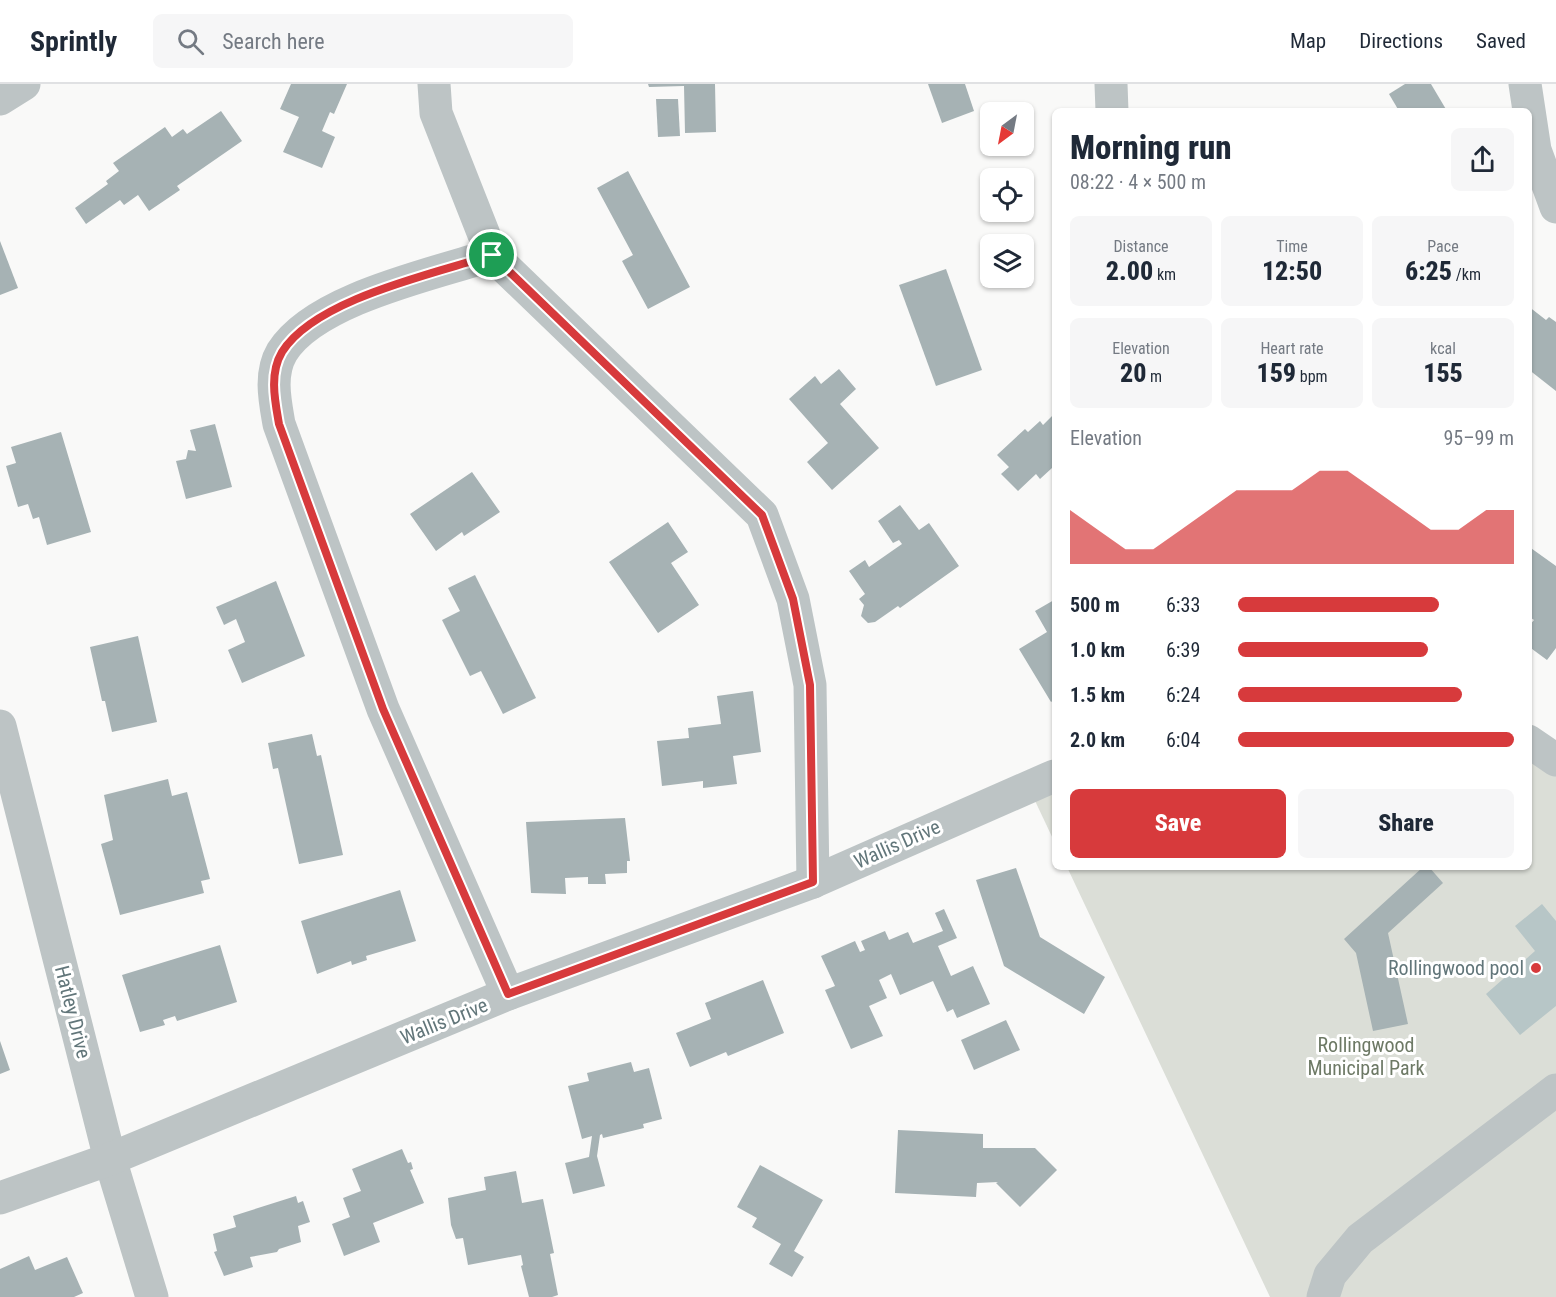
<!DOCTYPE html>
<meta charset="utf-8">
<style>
body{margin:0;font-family:"Roboto Condensed",sans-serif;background:#f6f6f7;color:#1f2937;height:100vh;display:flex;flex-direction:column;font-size:22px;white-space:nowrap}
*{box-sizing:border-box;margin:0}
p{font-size:20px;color:#747a83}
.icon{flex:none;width:33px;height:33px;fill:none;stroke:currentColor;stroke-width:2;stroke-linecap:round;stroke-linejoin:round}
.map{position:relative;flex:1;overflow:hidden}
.sheet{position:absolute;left:1052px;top:24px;width:480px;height:762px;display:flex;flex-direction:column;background:#fff;border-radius:9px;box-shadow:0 2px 4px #0004}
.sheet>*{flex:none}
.needle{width:39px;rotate:212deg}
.fabs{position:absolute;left:980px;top:18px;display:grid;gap:12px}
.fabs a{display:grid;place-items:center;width:54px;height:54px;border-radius:9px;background:#fff;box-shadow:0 2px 4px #0004;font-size:30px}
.pin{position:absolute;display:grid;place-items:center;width:51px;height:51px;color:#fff;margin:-26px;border:3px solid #fff;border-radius:50%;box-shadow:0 2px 6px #0007}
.round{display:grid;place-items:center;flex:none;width:63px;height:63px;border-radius:9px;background:#f6f6f7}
.headline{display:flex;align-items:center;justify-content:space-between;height:102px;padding:0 18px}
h1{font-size:33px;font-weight:800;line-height:45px}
.metrics{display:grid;grid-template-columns:repeat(3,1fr);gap:9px;height:102px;padding:6px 18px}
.metrics div{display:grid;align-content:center;border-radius:9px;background:#f6f6f7;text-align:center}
.metrics b{font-size:26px;font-weight:800}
.metrics small{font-size:16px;font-weight:400}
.metrics p{font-size:16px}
.chart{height:168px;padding:12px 18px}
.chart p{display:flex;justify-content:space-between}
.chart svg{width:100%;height:108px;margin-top:6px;fill:#d73a3c;opacity:.7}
.action{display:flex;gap:12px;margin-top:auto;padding:12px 18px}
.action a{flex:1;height:69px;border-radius:9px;background:#d73a3c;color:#fff;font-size:24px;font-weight:800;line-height:69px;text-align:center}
.action a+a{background:#f6f6f7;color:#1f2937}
ul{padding:0 18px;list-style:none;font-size:20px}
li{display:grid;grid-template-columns:96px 72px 1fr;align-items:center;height:45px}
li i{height:15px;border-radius:8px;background:#d73a3c}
header{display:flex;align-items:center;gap:36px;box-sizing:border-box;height:84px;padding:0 30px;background:#fff;border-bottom:2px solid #e0e1e3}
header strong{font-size:28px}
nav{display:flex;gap:33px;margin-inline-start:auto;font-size:21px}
.search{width:420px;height:54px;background:#f6f6f7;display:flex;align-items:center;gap:15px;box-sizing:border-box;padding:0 21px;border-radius:9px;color:#747a83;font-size:22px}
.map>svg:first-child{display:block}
.green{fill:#dbded7}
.water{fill:#b7c6c7}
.building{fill:#a6b2b4}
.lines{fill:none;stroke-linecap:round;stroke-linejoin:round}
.minor{stroke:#bdc4c5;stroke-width:33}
.route-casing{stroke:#fff;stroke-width:12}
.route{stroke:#d73a3c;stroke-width:8}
.poi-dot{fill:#d73a3c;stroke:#fff;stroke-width:2}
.labels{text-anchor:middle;stroke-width:6;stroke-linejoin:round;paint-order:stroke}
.street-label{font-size:20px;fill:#62767a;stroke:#fff}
.poi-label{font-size:20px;fill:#62767a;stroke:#fff;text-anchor:end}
.park-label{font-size:20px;fill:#6d7965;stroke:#fff}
</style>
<header>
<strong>Sprintly</strong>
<div class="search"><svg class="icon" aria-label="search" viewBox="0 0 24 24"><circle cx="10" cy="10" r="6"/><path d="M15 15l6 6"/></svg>Search here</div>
<nav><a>Map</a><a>Directions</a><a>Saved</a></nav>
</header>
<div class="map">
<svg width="1556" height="1213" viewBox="0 0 1556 1213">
<rect width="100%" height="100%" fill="#f9f9f8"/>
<g class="green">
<path d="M1529 655 1556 674V1213H1270L1067 783H1528Z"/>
<path d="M1054 692V757L1028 702Z"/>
</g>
<path class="water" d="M1542 820 1556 837V922L1520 951 1486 910 1535 867 1515 842Z"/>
<g class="building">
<path d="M291 0H347L334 30 330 28 322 47 335 53 322 84 283 68 299 33 280 25Z"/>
<path d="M648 0H715L716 48 685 49 684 2 649 3Z"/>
<path d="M928 0H965L974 27 942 39Z"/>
<path d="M1405 0H1431L1447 27H1399L1389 10Z"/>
<path d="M656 15H678L680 52 658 53Z"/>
<path d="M221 27 242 57 177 102 180 106 149 127 138 111 124 121 120 116 86 140 75 124 108 100 106 97 119 87 113 79 165 43 172 53 183 45 187 50Z"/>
<path d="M628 87 690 203 648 225 622 177 633 171 597 104Z"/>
<path d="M0 157 18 204 0 211Z"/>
<path d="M946 185 982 286 936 302 899 201Z"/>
<path d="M1528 222 1546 236 1549 233 1556 238V307L1528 285Z"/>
<path d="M839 285 856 305 840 320 879 364 832 406 807 378 828 359 789 315 815 292 821 300Z"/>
<path d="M1054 330V387L1052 384 1040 395 1036 390 1018 407 1001 390 1009 383 997 371 1025 345 1028 348 1040 337 1043 341Z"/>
<path d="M215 340 232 403 186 415 176 377 186 375 188 366 196 367 190 346Z"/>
<path d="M61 348 91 448 47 461 39 433 33 435 28 420 18 423 6 382 16 379 11 363Z"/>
<path d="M472 388 500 428 464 452 462 448 436 467 410 430Z"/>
<path d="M900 421 919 446 929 439 959 482 900 524 898 522 875 538 868 539 861 532 864 521 859 515 865 510 849 487 865 476 869 483 902 460 899 456 893 459 878 437Z"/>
<path d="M668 438 688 468 671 479 699 521 658 549 609 478Z"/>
<path d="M1528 462 1556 482V564L1547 576 1528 562V543L1534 536 1528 532Z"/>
<path d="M475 491 536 614 503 630 481 587 470 592 442 536 460 527 448 504Z"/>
<path d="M276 497 305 572 242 599 228 566 245 558 236 535 224 541 216 523Z"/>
<path d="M1054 516V616L1051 618 1019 565 1047 548 1035 527Z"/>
<path d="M138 552 157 638 112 648 105 617H102L90 563Z"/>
<path d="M753 607 761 668 733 672 737 700 703 704V697L662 702 657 657 689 654 688 644 721 640 717 612Z"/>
<path d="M312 650 317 672 321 671 343 771 299 780 278 684 273 685 268 659Z"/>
<path d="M168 695 172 712 187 708 210 795 201 797 204 809 120 831 101 760 113 756 104 711Z"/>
<path d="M625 734 630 777H627V789L605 790 606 800H588V793L565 794 566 810 531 809 526 738Z"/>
<path d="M1423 783H1429L1443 799 1388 849 1408 940 1373 947 1356 869 1344 855Z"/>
<path d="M1016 784 1040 853 1105 893 1084 930 1004 882 976 796Z"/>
<path d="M400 806 416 857 366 872 367 876 352 881 351 877 317 890 301 837Z"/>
<path d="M944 825 957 854 938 862 951 892 973 882 990 920 957 934 953 925 947 928 933 897 900 911 891 890 879 896 887 914 869 922 883 952 851 965 825 906 835 902 821 872 855 857 860 868 865 866 861 857 885 847 889 856 908 848 913 859 943 847 935 829Z"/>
<path d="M220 861 237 918 177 937 175 932 163 936 165 941 140 948 122 891Z"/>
<path d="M763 896 784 949 728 972 726 968 690 983 676 949 711 935 705 919Z"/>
<path d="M1006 936 1020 966 974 986 961 956Z"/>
<path d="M0 957 10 986 0 990Z"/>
<path d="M631 978 634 988 649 984 662 1035 643 1040 644 1044 603 1054 602 1050 600 1051 597 1072 605 1102 573 1110 565 1079 589 1073 592 1052 582 1055 568 1002 589 997 587 989Z"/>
<path d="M898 1046 983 1050V1064H1035L1057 1086 1020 1123 996 1099 998 1098 977 1099 976 1113 895 1109Z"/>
<path d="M402 1065 408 1079 411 1078 413 1085 410 1086 424 1119 373 1139 380 1158 344 1172 332 1140 350 1133 343 1114 361 1107 352 1085Z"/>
<path d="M760 1081 823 1116 794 1167 804 1173 792 1193 769 1180 781 1160 752 1143 757 1134 737 1123Z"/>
<path d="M516 1087 522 1119 543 1115 554 1169 550 1170 558 1211 552 1213H529L521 1182 523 1181 521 1171 468 1181 463 1154 456 1155 451 1141 448 1114 486 1106 484 1093Z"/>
<path d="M296 1112 298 1119 303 1117 310 1138 298 1142 301 1158 279 1165 277 1168 250 1173 253 1183 224 1192 214 1168 217 1167 213 1150 236 1143 233 1132Z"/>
<path d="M29 1172 35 1186 67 1173 83 1209 74 1213H0V1185Z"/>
</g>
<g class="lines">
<g class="minor">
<path d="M434 0 436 29 492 171 762 431 793 515 810 601 813 798"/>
<path d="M1111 0 1112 27"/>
<path d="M1525 0 1535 66 1556 123"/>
<path d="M0 15 24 0"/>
<path d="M492 171C433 190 315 215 282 268 269 290 275 317 279 340L383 625 508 910"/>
<path d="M0 642 110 1075 152 1213"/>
<path d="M1528 657 1556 676"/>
<path d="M0 1114 110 1075 508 910 813 798 1054 692"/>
<path d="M1323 1213 1330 1191 1360 1155 1556 1006"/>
</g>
</g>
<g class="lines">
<g class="route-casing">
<path id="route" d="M492 171 762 431 793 515 810 601 813 798 508 910 383 625 279 340C275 317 269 290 282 268 315 215 433 190 492 171Z"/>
</g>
<use href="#route" class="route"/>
</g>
<circle class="poi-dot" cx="1536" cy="884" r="6"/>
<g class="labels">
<g class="street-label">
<text transform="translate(897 760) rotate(-24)" y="7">Wallis Drive</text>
<text transform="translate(73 928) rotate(76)" y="7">Hatley Drive</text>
<text transform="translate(444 937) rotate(-22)" y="7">Wallis Drive</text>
</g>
<g class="poi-label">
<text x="1524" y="891">Rollingwood pool</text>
</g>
<g class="park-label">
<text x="1366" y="968">Rollingwood<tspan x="1366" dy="23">Municipal Park</tspan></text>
</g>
</g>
</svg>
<div class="fabs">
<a><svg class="needle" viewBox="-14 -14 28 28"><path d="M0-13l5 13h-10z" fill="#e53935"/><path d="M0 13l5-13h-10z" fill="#747a83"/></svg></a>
<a><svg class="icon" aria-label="locate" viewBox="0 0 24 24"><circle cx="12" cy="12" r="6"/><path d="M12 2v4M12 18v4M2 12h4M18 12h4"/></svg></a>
<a><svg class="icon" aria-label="layers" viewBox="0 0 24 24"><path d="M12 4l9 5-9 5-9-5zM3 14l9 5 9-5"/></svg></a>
</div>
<div class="pin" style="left:492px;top:171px;background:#1e9e55"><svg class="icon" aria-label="arrive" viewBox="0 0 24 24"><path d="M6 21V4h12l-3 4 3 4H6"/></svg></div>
<section class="sheet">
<div class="headline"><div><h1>Morning run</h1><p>08:22 · 4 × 500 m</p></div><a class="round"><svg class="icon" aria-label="share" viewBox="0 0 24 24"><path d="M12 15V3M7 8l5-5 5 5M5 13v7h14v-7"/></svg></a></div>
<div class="metrics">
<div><p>Distance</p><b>2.00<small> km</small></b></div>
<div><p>Time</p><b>12:50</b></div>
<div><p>Pace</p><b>6:25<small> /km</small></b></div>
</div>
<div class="metrics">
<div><p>Elevation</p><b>20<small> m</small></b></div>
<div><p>Heart rate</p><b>159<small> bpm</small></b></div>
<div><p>kcal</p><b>155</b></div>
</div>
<div class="chart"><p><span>Elevation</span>95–99 m</p>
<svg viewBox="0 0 160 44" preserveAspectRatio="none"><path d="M0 44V22L10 30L20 38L30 38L40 30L50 22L60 14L70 14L80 14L90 6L100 6L110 14L120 22L130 30L140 30L150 22L160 22V44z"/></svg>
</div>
<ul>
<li><b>500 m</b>6:33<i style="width:73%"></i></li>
<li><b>1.0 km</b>6:39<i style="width:69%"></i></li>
<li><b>1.5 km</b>6:24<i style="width:81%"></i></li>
<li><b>2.0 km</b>6:04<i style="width:100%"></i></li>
</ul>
<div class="action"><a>Save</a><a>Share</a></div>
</section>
</div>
